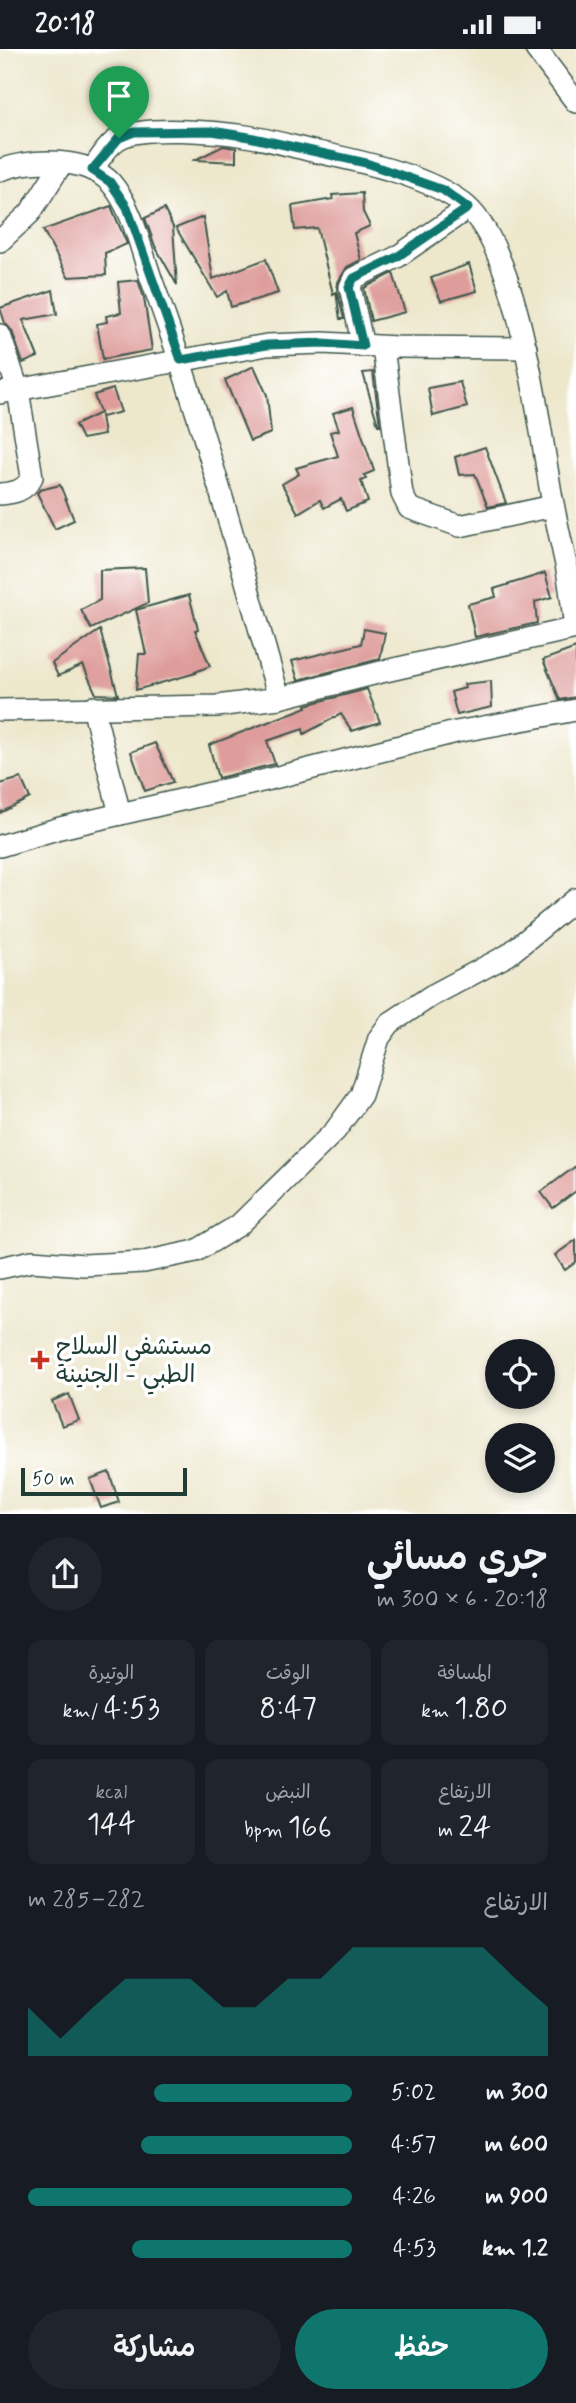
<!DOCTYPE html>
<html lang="ar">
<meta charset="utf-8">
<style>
body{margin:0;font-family:Mynerve,"Playpen Sans Arabic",sans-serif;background:#20242c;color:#f1f3f6;direction:rtl;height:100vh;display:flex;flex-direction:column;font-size:26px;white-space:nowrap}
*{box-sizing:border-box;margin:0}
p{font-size:23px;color:#9ea1a6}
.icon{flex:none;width:38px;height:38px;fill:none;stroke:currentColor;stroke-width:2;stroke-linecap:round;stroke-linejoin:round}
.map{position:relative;height:1465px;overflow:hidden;direction:ltr}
.drawer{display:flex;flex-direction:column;background:#171b24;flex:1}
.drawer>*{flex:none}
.buttons{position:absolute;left:485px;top:1290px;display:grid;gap:14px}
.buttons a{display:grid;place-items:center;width:70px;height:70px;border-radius:50%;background:#171b24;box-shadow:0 4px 10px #0003;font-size:35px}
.scale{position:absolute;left:21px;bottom:18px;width:166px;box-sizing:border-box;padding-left:7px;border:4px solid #1f3d34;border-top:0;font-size:19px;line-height:24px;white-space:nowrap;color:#1f3d34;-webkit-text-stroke:5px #fff;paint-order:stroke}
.pin{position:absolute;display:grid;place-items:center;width:60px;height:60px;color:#fff;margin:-72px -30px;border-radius:50% 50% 50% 0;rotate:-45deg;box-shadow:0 0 7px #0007}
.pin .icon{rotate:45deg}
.round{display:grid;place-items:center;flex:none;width:74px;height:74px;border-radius:37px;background:#20242c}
.overview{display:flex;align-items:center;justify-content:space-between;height:119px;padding:0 28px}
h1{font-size:38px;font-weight:600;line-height:52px}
.metrics{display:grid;grid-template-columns:repeat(3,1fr);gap:10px;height:119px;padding:7px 28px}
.metrics div{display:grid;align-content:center;border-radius:14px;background:#20242c;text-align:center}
.metrics b{font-size:30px;font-weight:600}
.metrics small{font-size:19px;font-weight:400}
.metrics p{font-size:19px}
.chart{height:196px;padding:14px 28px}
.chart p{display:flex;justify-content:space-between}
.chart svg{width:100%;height:126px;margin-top:7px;fill:#0f766e;opacity:.7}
.button{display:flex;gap:14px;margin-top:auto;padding:14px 28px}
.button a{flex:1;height:80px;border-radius:42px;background:#0f766e;color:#fff;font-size:28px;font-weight:600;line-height:80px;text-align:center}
.button a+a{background:#20242c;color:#f1f3f6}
ul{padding:0 28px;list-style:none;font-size:23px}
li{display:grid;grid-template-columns:112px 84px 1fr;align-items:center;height:52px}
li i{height:18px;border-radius:9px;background:#0f766e}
.status{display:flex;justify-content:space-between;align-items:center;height:49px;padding:0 35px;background:#171b24;direction:ltr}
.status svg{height:19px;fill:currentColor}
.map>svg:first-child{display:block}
.building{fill:#de9d9b}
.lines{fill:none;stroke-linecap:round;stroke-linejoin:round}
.street-casing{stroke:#3e564b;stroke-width:24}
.street{stroke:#fff;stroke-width:21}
.route-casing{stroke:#fff;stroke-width:14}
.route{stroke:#0f766e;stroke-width:9}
.poi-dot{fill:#c8321e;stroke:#fff;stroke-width:2.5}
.labels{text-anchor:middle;stroke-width:7;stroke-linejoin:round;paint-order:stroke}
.poi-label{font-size:24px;fill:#1f3d34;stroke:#fff;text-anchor:start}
</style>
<div class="status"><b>20:18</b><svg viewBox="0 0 49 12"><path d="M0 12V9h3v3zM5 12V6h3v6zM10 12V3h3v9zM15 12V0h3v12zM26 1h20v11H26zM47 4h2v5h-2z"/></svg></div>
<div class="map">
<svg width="576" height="1465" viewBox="0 0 576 1465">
<rect width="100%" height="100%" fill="#fff"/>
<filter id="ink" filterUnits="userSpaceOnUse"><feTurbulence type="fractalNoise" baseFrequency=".0143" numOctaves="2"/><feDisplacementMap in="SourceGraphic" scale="14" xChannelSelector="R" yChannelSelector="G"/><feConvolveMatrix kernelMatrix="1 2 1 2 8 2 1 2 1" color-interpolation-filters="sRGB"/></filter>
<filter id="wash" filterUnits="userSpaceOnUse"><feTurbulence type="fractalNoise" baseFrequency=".00686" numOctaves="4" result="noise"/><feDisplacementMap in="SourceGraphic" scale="28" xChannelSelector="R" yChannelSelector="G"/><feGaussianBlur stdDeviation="1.57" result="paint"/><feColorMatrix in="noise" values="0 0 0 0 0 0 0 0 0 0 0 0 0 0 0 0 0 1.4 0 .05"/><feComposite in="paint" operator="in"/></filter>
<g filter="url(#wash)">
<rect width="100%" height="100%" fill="#ede7cc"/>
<g id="blocks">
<g class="building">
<path d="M223 97 236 99V113L195 111Z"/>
<path d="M362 144 363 163 370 177 354 184 361 211 347 218 338 233 337 241 344 270H340L336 243 333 245 317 179 295 181 292 157 333 150 332 146Z"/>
<path d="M111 157 127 195 105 204 106 226 68 228 43 181Z"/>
<path d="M164 160 173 178 177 236 155 197 145 169Z"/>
<path d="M203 168 213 230 266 210 278 244 231 258 227 242 217 248 176 179Z"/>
<path d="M469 215 477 242 441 252 431 229Z"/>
<path d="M393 224 405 263 371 272 364 239Z"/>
<path d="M138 231 144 249 152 301 103 310 97 275 107 273 106 267 121 264 118 233Z"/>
<path d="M53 241 57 265 23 271 38 308 23 314 12 282 5 274 0 259Z"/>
<path d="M254 317 267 346 271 384 250 392 225 331Z"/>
<path d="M373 323 380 376H378L363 324Z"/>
<path d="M460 333 467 358 433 367 428 339Z"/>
<path d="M113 340 121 363 102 368 101 367 104 386 82 390 75 376 100 364 94 346Z"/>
<path d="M353 358 374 422 364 426 366 430 361 432 368 453 346 462 341 450 324 459 320 451 298 464 282 435 299 425 296 419 338 407 330 383 339 381 333 364Z"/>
<path d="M485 398 506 454 488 458 475 425 459 426 455 408Z"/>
<path d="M60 436 74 471 55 480 37 444 40 441Z"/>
<path d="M145 519 148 554 91 580 81 561 100 551V521Z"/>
<path d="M545 524 552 548 535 553 537 574 475 588 468 555 496 548 494 540Z"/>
<path d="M189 546 198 580 195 581 210 617 195 623 196 624 136 641 139 605H146L136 561Z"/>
<path d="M364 580 385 584 380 610 298 631 292 612 361 595Z"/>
<path d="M100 581 118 646 96 645 83 616 58 627 52 614Z"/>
<path d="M576 599V648L560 651 543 611Z"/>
<path d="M491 632 492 658 457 666 451 643 465 639 464 635Z"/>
<path d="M367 640 380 673 352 682 341 665 304 685 303 680 267 692 275 715 218 729 209 696 307 658 306 656Z"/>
<path d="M155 694 173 733 145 742 131 703Z"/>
<path d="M21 729 30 749 0 764V735Z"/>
<path d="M576 1117V1142L553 1159 541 1143Z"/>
<path d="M576 1191V1213L565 1221 555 1206Z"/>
<path d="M69 1345 79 1371 62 1377 52 1352Z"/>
<path d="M109 1423 119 1453 101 1459 90 1430Z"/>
</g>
</g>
</g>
<g filter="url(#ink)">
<use href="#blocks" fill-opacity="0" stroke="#3e564b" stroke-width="2"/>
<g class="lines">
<g class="street-casing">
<g id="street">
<path d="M536 0 576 53"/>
<path d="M0 121C31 110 86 107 111 134 134 161 140 199 152 232 202 368 239 509 279 649"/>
<path d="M92 121C100 110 108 95 120 89 142 76 219 83 246 87 267 90 287 96 308 101 355 111 430 126 466 157 519 202 539 375 551 444 555 466 560 488 565 511 570 533 572 557 575 579"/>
<path d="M0 192 30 164 62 114"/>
<path d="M0 286 18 341 32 428C25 442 14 444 0 445"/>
<path d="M363 297 350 238 354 229 397 208 468 159"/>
<path d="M383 298 402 445 409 459 460 477 553 457"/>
<path d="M0 344 267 296 323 294 397 298 526 299"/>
<path d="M93 658 120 765"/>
<path d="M0 661 217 657 279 649 381 623 576 579"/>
<path d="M0 797 60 779 254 734 456 683 576 661"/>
<path d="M0 1219 32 1212 84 1216 144 1213 196 1202 239 1176 335 1082 361 1046 379 989 390 974 431 947 508 906 576 850"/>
</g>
</g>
<use href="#street" class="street"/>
</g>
</g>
<g class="lines" filter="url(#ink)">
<g class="route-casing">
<path id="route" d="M212 82 249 88 366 114 443 141 468 159 397 208 354 229 349 238 363 297 323 294 267 296 181 311 127 158 110 133 92 121 119 89 134 83Z"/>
</g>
<use href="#route" class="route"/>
</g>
<path class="poi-dot" d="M36.5 1300.5h7v7h7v7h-7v7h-7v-7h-7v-7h7z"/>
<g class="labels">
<g class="poi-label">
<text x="56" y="1305">مستشفي السلاح<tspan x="56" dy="28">الطبي - الجنينة</tspan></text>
</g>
</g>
</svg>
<div class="buttons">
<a><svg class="icon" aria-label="locate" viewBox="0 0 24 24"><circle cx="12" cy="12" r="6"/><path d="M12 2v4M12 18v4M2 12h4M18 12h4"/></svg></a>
<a><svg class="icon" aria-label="layers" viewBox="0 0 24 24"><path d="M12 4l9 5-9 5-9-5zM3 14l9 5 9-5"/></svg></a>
</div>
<div class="scale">50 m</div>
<div class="pin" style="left:119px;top:89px;background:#1e9e55"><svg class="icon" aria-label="arrive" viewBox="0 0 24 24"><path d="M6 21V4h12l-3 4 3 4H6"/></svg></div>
</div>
<section class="drawer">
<div class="overview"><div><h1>جري مسائي</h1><p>20:18 · 6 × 300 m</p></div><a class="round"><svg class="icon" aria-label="share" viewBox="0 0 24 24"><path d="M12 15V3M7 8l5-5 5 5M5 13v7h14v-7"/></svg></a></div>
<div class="metrics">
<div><p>المسافة</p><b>1.80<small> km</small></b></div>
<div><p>الوقت</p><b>8:47</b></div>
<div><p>الوتيرة</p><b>4:53<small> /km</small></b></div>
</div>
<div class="metrics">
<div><p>الارتفاع</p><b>24<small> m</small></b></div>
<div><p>النبض</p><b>166<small> bpm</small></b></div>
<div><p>kcal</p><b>144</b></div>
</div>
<div class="chart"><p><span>الارتفاع</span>282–285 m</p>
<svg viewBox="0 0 160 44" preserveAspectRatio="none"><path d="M0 44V27L10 38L20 27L30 17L40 17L50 17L60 27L70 27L80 17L90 17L100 6L110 6L120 6L130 6L140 6L150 17L160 27V44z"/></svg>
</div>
<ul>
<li><b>300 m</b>5:02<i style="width:61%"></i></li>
<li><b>600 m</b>4:57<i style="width:65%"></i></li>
<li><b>900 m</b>4:26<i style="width:100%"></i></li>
<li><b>1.2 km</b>4:53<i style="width:68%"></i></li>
</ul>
<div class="button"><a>حفظ</a><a>مشاركة</a></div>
</section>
